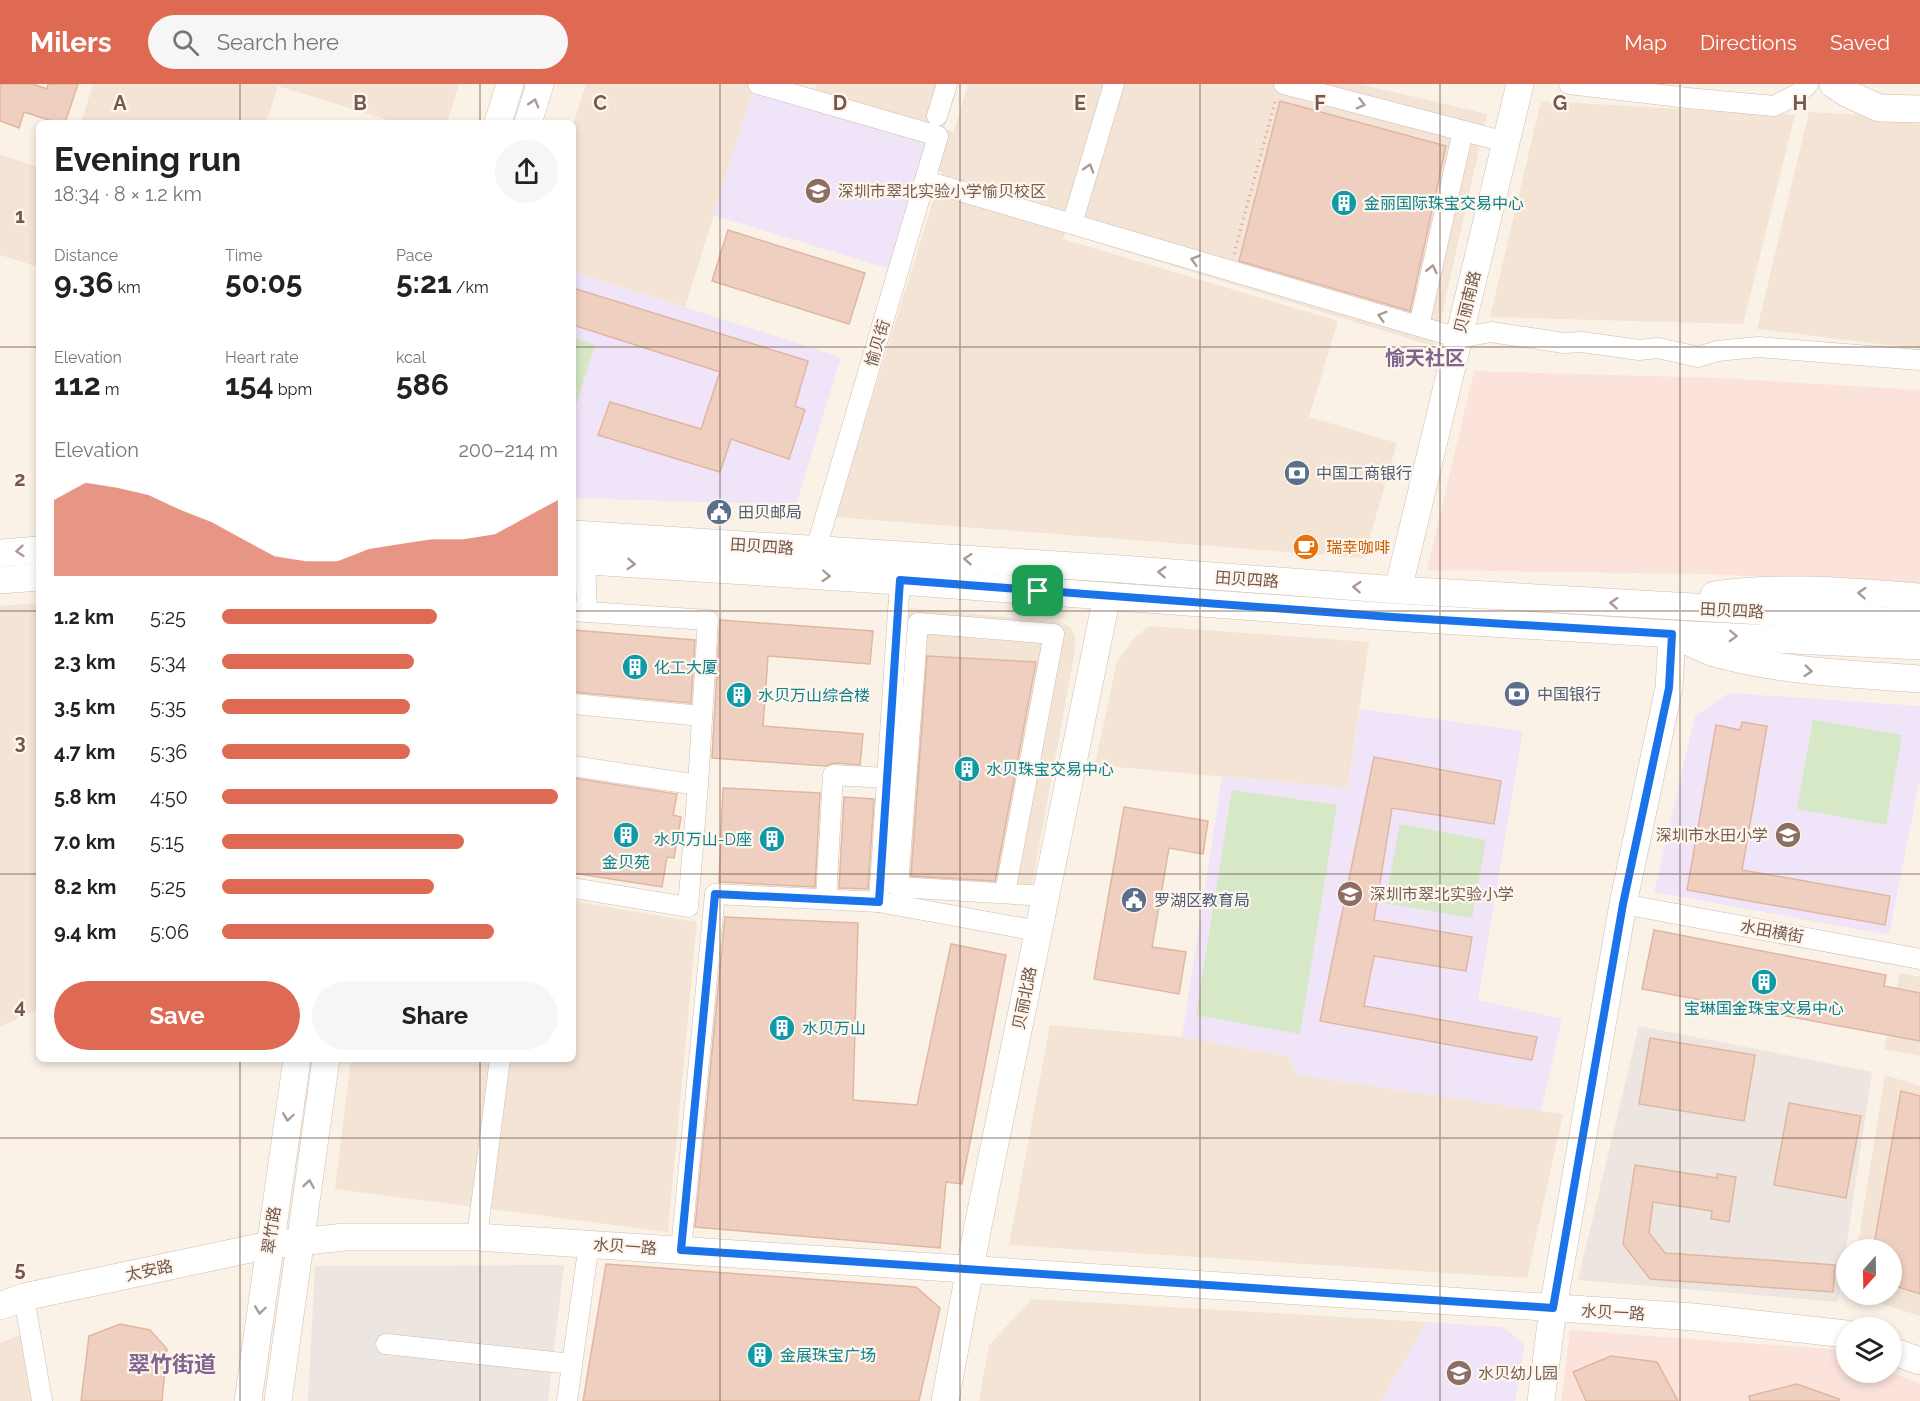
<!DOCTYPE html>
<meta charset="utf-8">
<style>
body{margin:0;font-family:Raleway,"Noto Sans SC",sans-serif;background:#f6f6f6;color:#222;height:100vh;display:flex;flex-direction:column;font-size:22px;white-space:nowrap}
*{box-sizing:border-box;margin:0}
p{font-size:20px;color:#767676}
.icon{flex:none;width:33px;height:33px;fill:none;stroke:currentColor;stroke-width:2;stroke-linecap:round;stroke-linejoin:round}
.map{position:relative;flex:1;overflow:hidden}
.details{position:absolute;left:36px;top:36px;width:540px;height:942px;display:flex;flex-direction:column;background:#fff;border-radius:9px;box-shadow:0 3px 9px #0003}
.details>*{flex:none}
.needle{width:39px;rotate:200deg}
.controls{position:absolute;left:1836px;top:1155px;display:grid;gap:12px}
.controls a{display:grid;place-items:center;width:66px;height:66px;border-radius:50%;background:#fff;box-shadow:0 3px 9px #0003;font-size:30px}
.pin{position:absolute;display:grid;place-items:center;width:51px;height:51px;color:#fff;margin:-26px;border-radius:12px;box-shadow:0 3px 9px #0006}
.round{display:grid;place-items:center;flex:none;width:63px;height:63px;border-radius:32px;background:#f6f6f6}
.overview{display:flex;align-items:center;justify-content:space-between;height:102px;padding:0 18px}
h1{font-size:33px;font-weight:700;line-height:45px}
.metrics{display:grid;grid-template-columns:repeat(3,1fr);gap:9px;height:102px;padding:6px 18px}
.metrics div{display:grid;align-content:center}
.metrics b{font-size:30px;font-weight:700}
.metrics small{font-size:16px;font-weight:400}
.metrics p{font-size:16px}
.chart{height:168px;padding:12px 18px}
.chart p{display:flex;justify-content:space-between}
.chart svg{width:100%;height:108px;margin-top:6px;fill:#de6a53;opacity:.7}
.button{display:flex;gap:12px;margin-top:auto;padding:12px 18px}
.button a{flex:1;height:69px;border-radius:36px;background:#de6a53;color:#fff;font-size:24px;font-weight:700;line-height:69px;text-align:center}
.button a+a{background:#f6f6f6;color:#222}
ul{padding:0 18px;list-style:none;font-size:20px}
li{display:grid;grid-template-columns:96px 72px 1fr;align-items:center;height:45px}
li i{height:15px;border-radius:8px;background:#de6a53}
header{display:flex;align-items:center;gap:36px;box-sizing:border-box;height:84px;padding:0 30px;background:#de6a53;color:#fff}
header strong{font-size:28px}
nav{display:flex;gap:33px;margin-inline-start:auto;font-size:21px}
.search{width:420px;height:54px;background:#f6f6f6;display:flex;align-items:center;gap:15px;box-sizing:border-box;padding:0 21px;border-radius:33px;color:#767676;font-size:22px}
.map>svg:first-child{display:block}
.residential{fill:#f3e4d6}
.commercial{fill:#fbe3db}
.industrial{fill:#ece5e0}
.education{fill:#efe4f8}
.green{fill:#d6e8c6}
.building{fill:#efd0c0;stroke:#e1b6a1;stroke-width:1.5}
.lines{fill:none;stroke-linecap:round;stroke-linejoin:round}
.street-casing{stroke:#cfbcb1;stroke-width:21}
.secondary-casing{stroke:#d1bcae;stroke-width:28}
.path{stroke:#d4b3a3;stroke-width:3;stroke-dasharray:1.5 4.5;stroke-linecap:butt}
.street{stroke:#fff;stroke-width:20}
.secondary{stroke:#fff;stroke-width:27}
.oneway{stroke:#ac9b94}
.route-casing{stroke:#fff;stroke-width:12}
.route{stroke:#1a73e8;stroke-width:8}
.grid{fill:none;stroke:#74584d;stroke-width:1.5;stroke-opacity:0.55}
.labels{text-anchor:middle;stroke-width:4.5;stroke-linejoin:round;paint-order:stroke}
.education-label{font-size:16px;fill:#785e54;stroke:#fef6ed;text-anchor:start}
.culture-label{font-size:16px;fill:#0d838f;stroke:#fef6ed;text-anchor:start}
.street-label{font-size:16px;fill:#74584d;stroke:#fef6ed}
.service-label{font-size:16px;fill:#4e5e75;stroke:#fef6ed;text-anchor:start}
.food-label{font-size:16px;fill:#c56008;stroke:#fef6ed;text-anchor:start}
.quarter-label{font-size:20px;font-weight:bold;fill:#7f6490;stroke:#fef6ed}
.district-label{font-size:22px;font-weight:bold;fill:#7f6490;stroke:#fef6ed}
.grid-label{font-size:20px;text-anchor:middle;font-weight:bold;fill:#74584d;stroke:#fef6ed;stroke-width:4.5;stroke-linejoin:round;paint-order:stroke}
</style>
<header>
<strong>Milers</strong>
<div class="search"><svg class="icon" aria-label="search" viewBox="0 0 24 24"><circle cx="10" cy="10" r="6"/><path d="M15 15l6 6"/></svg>Search here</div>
<nav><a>Map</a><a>Directions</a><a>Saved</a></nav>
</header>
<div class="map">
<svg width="1920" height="1317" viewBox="0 0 1920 1317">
<rect width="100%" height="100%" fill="#fbf2e7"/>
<g class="residential">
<path d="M93 0H459L447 39H398L278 2 266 39H81Z"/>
<path d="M586 0H797L815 5 817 0H958L944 45 954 48 968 0H1360L1487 30 1440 239 1433 262 1065 149 1063 155 1338 237 1309 333 1397 359 1364 474 835 433 942 88 922 83 753 7 685 223 573 188V40Z"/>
<path d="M1541 17 1795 31 1743 240 1490 233Z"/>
<path d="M1809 28 1920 34V265L1757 245Z"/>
<path d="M0 71 39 83V183L0 171Z"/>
<path d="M39 519V925L0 943V522Z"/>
<path d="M909 524 1061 538 1071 544 1075 553V566L1029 818 888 810Z"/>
<path d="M1149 542 1369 558 1348 704 1095 681 1117 577 1134 554Z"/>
<path d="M573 817 697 838 668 1148 335 1105 351 975H573Z"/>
<path d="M1900 889 1920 893V972L1884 965Z"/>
<path d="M1050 941 1182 953 1288 972 1298 991 1563 1030 1527 1194 1009 1161Z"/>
<path d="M1885 991 1920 1002V1232L1854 1211 1892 1210V1166L1857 1165Z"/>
<path d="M1032 1215 1427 1238 1381 1317H979L989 1261Z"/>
<path d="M23 1250 37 1317H0V1259Z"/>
</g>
<g class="commercial">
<path d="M1474 287 1721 294 1920 306V500L1704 490 1427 486Z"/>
<path d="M1570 1246 1841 1266 1846 1268V1288H1892L1920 1300V1317H1561Z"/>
</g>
<g class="industrial">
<path d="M1639 942 1872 988 1838 1218 1578 1196Z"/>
<path d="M564 1181 548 1317H308L315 1182Z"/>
</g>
<g class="education">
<path d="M753 7 929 60 890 185 713 131Z"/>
<path d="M573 188 841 273 796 421 573 414Z"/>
<path d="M1729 609 1920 622V694L1889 851 1654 808 1695 632Z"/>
<path d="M1360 625 1523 647 1478 916 1562 935 1541 1027 1298 991 1288 972 1182 953 1222 693 1348 704Z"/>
<path d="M1427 1238 1503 1243 1525 1261 1515 1317H1381Z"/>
</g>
<g class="green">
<path d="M573 253 595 261 573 331Z"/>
<path d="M1813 636 1902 651 1886 741 1797 725Z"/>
<path d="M1232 706 1337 721 1300 950 1196 931Z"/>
<path d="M1400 740 1486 756 1472 834 1385 819Z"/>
</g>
<g class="building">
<path d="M0 0H33L47 5 48 0H78L65 39H58L24 28 19 44 0 37Z"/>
<path d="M1280 17 1446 62 1410 227 1239 177Z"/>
<path d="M728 146 865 189 849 240 712 197Z"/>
<path d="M573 204 808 277 795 322 805 326 789 375 731 355 720 388 598 351 610 318 701 345 720 288 573 241Z"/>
<path d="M720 536 873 547 870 580 768 572 763 642 863 650 860 681 834 679 826 682 712 674Z"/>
<path d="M573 546 695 556 691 619 573 608Z"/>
<path d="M927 572 1036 578 995 797 911 792Z"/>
<path d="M1742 638 1767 642 1742 786 1890 812 1885 841 1687 806 1716 641 1740 646Z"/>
<path d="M1374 673 1501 697 1494 740 1392 724 1374 836 1472 853 1466 887 1374 872 1364 922 1537 953 1532 976 1320 937Z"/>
<path d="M573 694 677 710 673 731 681 733 674 774 667 773 662 803 573 789Z"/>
<path d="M723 704 820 709 815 803 719 798Z"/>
<path d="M844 713 874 715 868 805 839 804Z"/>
<path d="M1124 723 1208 737 1203 770 1169 764 1152 863 1186 868 1179 910 1094 895Z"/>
<path d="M725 833 858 839 853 1016 917 1021 951 860 1006 871 962 1100 946 1098 940 1164 695 1143Z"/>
<path d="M1654 846 1886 891 1884 902 1920 909V957L1642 905Z"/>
<path d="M1650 954 1755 971 1744 1037 1639 1020Z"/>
<path d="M1901 1007 1920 1012V1210L1892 1201V1166H1873Z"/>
<path d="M1789 1019 1861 1032 1846 1114 1774 1101Z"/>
<path d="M1635 1081 1717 1094V1090L1736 1093 1729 1138 1711 1135 1712 1127 1653 1118 1649 1149 1665 1169 1835 1181 1833 1208 1650 1195 1623 1160Z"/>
<path d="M606 1180 916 1203 940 1224 919 1317H583Z"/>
<path d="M120 1240 150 1246 167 1265 162 1317H81L89 1252Z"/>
<path d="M1611 1272 1657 1278 1678 1317H1586L1573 1288Z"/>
<path d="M1797 1300 1839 1315V1317H1750L1749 1312Z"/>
</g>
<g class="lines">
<g class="street-casing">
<g id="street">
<path d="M758 0 938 52 816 465"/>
<path d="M1284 0 1506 58"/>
<path d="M1569 0 1688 14 1774 22 1798 10 1808 0"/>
<path d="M937 32 947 0"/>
<path d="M926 97 1459 254 1491 248 1564 259 1582 258 1639 266 1658 264 1698 273 1717 267 1758 263 1920 276"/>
<path d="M1072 140 1114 0"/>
<path d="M1419 242 1463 47"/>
<path d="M585 477 587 528"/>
<path d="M573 527 708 536 698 701 573 682"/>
<path d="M573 620 702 632"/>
<path d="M573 804 688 823 698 701"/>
<path d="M1005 809 1054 550 918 539 898 803 1046 812"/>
<path d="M826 815 833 691 886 694"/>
<path d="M879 818 900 497"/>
<path d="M1623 820 1920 875"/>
<path d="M477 1153 500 975"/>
<path d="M681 1166 715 810 879 818 1038 847"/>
<path d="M24 1213 42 1317"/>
<path d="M386 1260 572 1280"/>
<path d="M567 1317 589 1159"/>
</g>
</g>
<g class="secondary-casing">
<g id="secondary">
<path d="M1833 0 1848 10 1879 24 1920 25"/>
<path d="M498 39 510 0"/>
<path d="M528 39 540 0"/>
<path d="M573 450 1121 485 1398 506 1745 526 1920 540"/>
<path d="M0 469 39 466"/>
<path d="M573 476 900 497 1392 533 1672 550 1920 562"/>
<path d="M0 496 39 493"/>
<path d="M1398 506 1520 0"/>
<path d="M1714 511C1782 501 1852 508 1920 513"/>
<path d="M0 1222 24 1213 269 1161 345 1153H477L1694 1233 1846 1250"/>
<path d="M1892 1267 1920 1277"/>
<path d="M248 1317 297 975"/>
<path d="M278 1317 326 975"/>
<path d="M945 1317 978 1142 1107 512"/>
<path d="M1541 1317 1553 1224 1623 820 1669 604 1672 550C1687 556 1702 566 1718 570 1784 588 1852 590 1920 595"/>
</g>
</g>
<path class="path" d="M1234 170 1276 14"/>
<use href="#street" class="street"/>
<use href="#secondary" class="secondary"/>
</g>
<defs><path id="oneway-chevron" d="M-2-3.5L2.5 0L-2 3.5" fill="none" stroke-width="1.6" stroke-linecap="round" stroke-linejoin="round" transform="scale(1.5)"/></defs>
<g class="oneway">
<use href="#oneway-chevron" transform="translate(534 19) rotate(-73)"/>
<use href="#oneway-chevron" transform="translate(1361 20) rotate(15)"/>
<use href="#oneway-chevron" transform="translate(1089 84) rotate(-73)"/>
<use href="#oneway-chevron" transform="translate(1195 176) rotate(-164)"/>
<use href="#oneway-chevron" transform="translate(1432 185) rotate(-77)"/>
<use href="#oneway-chevron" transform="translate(1382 232) rotate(-164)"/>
<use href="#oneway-chevron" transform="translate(20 467) rotate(175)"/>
<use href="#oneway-chevron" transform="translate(968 475) rotate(-176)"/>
<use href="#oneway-chevron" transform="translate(631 480) rotate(4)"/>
<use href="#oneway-chevron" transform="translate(1162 488) rotate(-176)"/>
<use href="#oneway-chevron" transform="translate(826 492) rotate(3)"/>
<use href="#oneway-chevron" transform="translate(1357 503) rotate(-176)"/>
<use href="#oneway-chevron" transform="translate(1862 509) rotate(-176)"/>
<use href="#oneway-chevron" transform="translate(1614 519) rotate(-176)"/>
<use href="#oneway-chevron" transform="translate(1733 552) rotate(2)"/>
<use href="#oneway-chevron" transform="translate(1808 587) rotate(6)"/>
<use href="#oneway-chevron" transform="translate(288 1033) rotate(98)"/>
<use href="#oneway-chevron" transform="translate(309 1100) rotate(-81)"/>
<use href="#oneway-chevron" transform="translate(260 1226) rotate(98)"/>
</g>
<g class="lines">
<g class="route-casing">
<path id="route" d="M900 496 1392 533 1672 550 1669 604 1623 820 1553 1224 681 1166 715 810 879 818Z"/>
</g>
<use href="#route" class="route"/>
</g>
<path class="grid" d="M240 0V39M480 0V39M720 0V1317M960 0V1317M1200 0V1317M1440 0V1317M1680 0V1317M0 263H39M573 263H1920M0 527H39M573 527H1920M0 790H39M573 790H1920M240 975V1317M480 975V1317M0 1054H1920"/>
<defs>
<g id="school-disc" transform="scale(1.35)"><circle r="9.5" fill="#8d6e63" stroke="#fef6ed"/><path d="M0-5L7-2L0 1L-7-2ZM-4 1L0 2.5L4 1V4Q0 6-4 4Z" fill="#fff"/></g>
<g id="building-disc" transform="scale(1.35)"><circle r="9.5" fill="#0f9aa8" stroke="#fef6ed"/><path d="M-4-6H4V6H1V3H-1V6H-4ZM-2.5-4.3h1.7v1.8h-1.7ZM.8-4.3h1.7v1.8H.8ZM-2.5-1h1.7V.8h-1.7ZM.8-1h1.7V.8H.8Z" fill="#fff"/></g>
<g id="bank-disc" transform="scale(1.35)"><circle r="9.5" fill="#5c6f8a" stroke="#fef6ed"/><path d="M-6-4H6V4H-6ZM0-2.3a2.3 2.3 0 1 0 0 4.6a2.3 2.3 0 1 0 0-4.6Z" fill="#fff"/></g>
<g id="civic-disc" transform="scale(1.35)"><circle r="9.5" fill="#5c6f8a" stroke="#fef6ed"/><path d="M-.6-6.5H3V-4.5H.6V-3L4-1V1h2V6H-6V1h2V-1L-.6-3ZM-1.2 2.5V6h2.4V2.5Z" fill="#fff"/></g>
<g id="cafe-disc" transform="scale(1.35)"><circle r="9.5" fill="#e8710a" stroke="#fef6ed"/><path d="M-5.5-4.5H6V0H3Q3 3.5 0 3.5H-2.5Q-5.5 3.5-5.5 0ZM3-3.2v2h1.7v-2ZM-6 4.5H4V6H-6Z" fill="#fff"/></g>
</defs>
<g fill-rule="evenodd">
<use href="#school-disc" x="818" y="107"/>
<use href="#building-disc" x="1344" y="119"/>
<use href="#bank-disc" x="1297" y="389"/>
<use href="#civic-disc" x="719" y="428"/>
<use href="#cafe-disc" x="1306" y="463"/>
<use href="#building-disc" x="635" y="583"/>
<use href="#bank-disc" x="1517" y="610"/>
<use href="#building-disc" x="739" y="611"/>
<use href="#building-disc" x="967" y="685"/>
<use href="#building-disc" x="626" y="751"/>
<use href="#school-disc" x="1788" y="751"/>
<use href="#building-disc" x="772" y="755"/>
<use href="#school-disc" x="1350" y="810"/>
<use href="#civic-disc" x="1134" y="816"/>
<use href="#building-disc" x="1764" y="898"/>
<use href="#building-disc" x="782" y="944"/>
<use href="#building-disc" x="760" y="1271"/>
<use href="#school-disc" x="1459" y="1289"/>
</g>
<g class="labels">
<g class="education-label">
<text x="838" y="113">深圳市翠北实验小学愉贝校区</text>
<text x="1768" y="757" text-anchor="end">深圳市水田小学</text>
<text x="1370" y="816">深圳市翠北实验小学</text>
<text x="1478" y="1295">水贝幼儿园</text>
</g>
<g class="culture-label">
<text x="1364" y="125">金丽国际珠宝交易中心</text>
<text x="654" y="589">化工大厦</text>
<text x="758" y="617">水贝万山综合楼</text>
<text x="986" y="691">水贝珠宝交易中心</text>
<text x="752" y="761" text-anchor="end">水贝万山-D座</text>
<text x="626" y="784" text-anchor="middle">金贝苑</text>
<text x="1764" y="930" text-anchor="middle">宝琳国金珠宝文易中心</text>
<text x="802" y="950">水贝万山</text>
<text x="780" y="1277">金展珠宝广场</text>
</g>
<g class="street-label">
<text transform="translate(1467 218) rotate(-76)" y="6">贝丽南路</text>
<text transform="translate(877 259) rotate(-73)" y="6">愉贝街</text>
<text transform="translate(762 462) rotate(4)" y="6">田贝四路</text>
<text transform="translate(1247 495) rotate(4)" y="6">田贝四路</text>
<text transform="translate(1732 526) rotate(3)" y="6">田贝四路</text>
<text transform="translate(1772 847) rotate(10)" y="6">水田横街</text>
<text transform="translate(1024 914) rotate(-79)" y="6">贝丽北路</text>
<text transform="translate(271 1146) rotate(-82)" y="6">翠竹路</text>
<text transform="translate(625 1162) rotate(4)" y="6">水贝一路</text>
<text transform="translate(149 1186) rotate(-12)" y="6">太安路</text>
<text transform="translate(1613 1228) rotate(3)" y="6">水贝一路</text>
</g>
<g class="service-label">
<text x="1316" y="395">中国工商银行</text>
<text x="738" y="434">田贝邮局</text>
<text x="1537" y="616">中国银行</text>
<text x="1154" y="822">罗湖区教育局</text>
</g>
<g class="food-label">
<text x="1326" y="469">瑞幸咖啡</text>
</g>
<g class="quarter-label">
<text x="1425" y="281">愉天社区</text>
</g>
<g class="district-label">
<text x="172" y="1288">翠竹街道</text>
</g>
</g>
<g class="grid-label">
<text x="120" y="26">A</text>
<text x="360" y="26">B</text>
<text x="600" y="26">C</text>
<text x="840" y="26">D</text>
<text x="1080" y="26">E</text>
<text x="1320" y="26">F</text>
<text x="1560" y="26">G</text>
<text x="1800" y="26">H</text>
<text x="20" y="139">1</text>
<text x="20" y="402">2</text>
<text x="20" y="665">3</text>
<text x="20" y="929">4</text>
<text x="20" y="1192">5</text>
</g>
</svg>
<div class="controls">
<a><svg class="needle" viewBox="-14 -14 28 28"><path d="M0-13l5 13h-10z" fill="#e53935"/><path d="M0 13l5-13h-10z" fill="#767676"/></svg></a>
<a><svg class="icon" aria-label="layers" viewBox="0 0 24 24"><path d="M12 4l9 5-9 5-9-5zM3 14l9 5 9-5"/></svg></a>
</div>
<div class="pin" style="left:1038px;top:507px;background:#1e9e55"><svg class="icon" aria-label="arrive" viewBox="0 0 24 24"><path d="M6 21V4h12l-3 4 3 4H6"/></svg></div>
<section class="details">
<div class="overview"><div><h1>Evening run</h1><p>18:34 · 8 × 1.2 km</p></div><a class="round"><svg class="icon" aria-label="share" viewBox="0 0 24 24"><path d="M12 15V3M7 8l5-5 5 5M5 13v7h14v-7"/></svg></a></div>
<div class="metrics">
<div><p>Distance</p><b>9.36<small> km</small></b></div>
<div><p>Time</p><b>50:05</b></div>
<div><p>Pace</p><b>5:21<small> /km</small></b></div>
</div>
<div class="metrics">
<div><p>Elevation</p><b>112<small> m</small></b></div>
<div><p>Heart rate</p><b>154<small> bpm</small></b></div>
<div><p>kcal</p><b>586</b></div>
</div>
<div class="chart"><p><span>Elevation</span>200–214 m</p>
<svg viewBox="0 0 160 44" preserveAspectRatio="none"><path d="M0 44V13L10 6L20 8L30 11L40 17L50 22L60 29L70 36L80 38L90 38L100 33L110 31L120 29L130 29L140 27L150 20L160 13V44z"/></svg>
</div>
<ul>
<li><b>1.2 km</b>5:25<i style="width:64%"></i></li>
<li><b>2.3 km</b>5:34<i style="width:57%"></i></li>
<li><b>3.5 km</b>5:35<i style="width:56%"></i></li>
<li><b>4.7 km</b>5:36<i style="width:56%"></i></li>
<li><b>5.8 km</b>4:50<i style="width:100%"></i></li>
<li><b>7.0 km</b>5:15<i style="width:72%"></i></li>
<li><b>8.2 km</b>5:25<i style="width:63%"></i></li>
<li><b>9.4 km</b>5:06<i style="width:81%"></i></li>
</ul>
<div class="button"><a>Save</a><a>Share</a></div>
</section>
</div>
